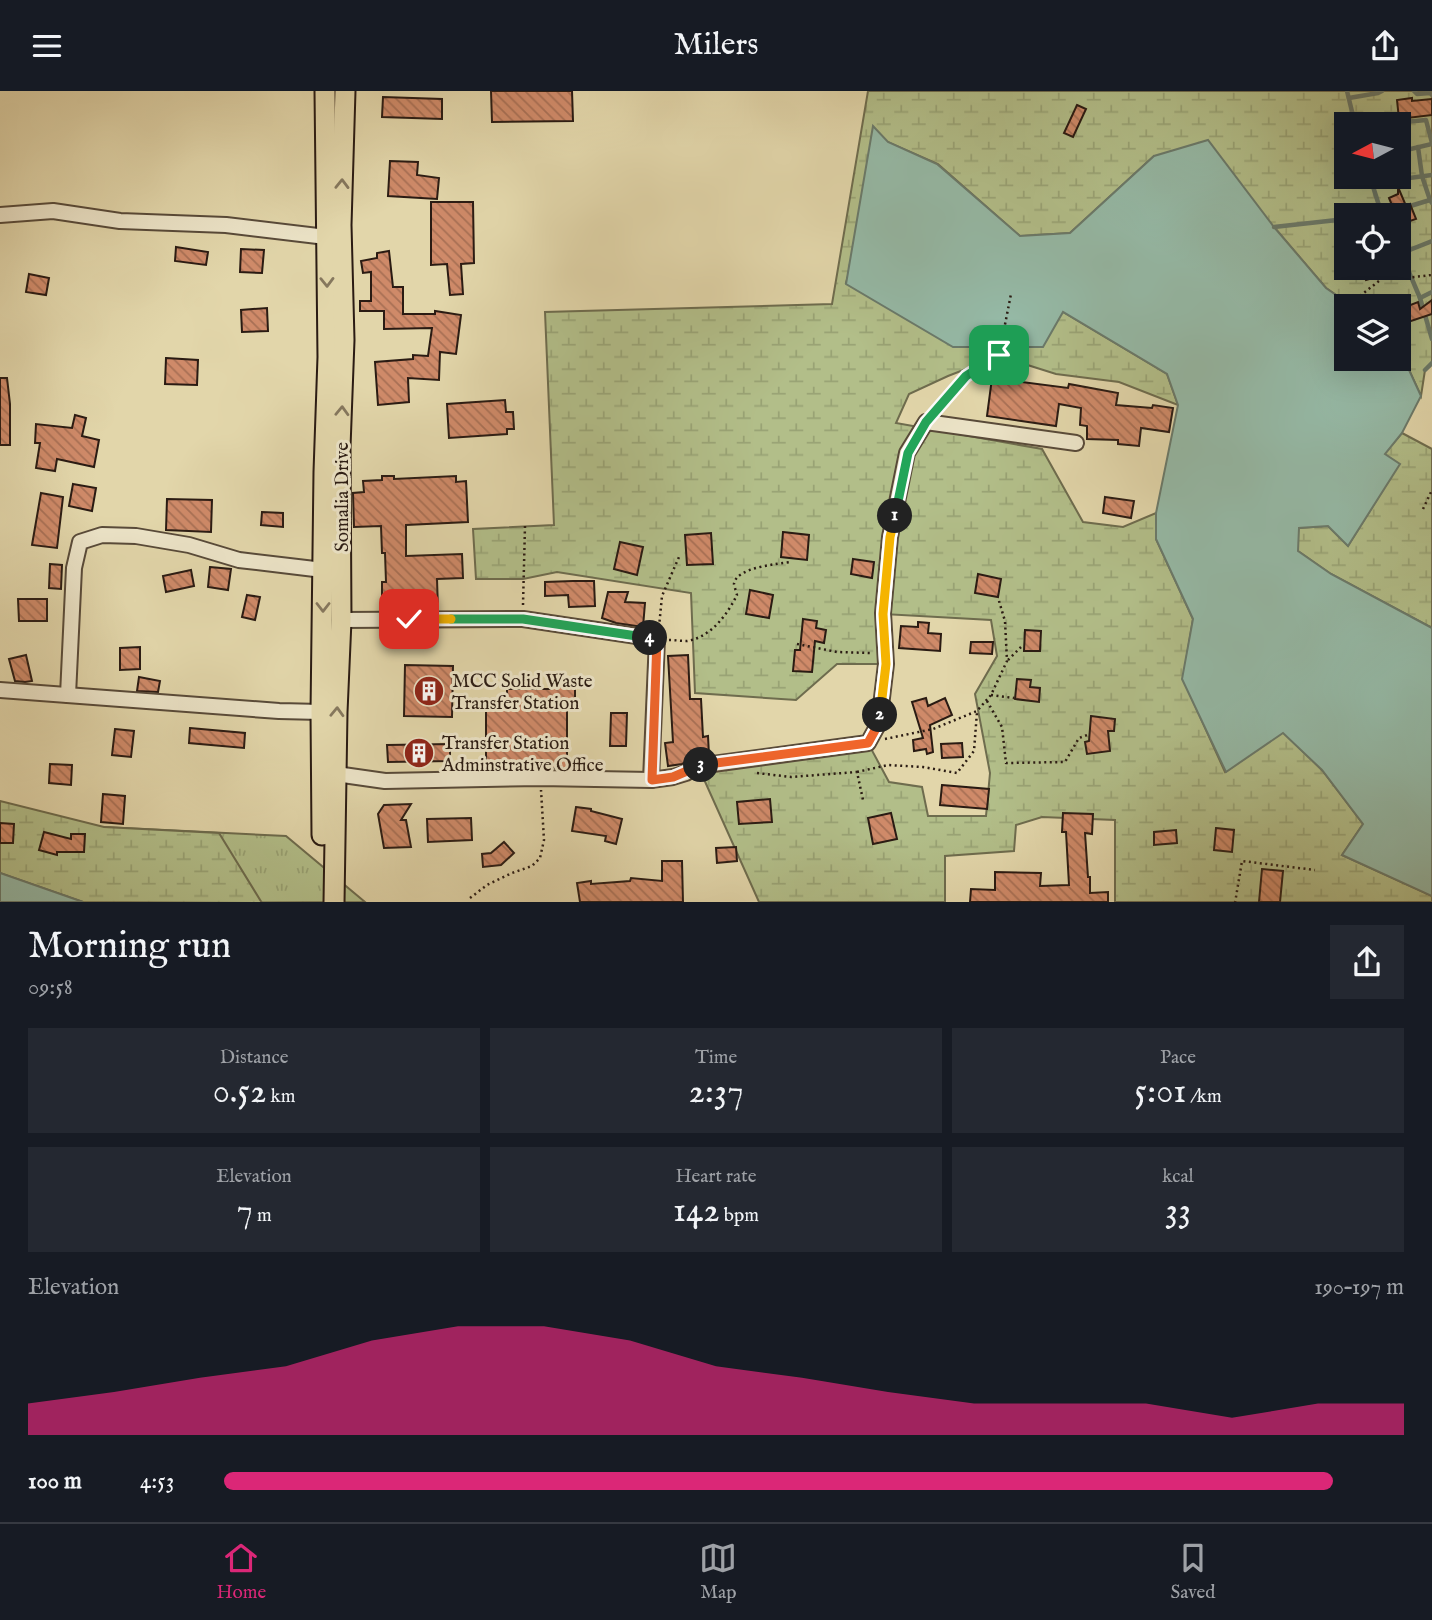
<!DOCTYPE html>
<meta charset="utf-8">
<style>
body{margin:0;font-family:"IM FELL English",serif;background:#242831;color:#f1f3f6;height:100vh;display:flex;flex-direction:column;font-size:26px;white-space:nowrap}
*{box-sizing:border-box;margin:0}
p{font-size:23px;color:#9ea1a6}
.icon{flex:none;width:38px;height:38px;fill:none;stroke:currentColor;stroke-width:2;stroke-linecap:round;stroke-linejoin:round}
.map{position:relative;height:811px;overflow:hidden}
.details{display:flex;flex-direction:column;background:#171b24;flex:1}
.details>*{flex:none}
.needle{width:46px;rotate:263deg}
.controls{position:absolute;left:1334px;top:21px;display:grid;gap:14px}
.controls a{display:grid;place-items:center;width:77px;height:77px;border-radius:0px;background:#171b24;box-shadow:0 7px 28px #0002;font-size:35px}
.pin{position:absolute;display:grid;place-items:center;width:60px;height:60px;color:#fff;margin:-30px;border-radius:14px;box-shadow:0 4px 10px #0006}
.km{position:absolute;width:35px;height:35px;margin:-18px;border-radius:50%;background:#222;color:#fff;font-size:19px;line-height:35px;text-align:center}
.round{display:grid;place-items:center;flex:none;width:74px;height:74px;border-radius:0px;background:#242831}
.overview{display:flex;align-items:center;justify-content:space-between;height:119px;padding:0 28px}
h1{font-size:38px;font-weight:600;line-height:52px}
.figures{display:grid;grid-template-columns:repeat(3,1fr);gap:10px;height:119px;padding:7px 28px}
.figures div{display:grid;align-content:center;border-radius:0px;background:#242831;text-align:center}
.figures b{font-size:35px;font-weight:600}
.figures small{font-size:19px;font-weight:400}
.figures p{font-size:19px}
.chart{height:196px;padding:14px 28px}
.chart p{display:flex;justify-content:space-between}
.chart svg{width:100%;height:126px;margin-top:7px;fill:#db2777;opacity:.7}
ul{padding:0 28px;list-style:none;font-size:23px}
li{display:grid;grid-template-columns:112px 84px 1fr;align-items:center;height:52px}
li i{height:18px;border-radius:9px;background:#db2777}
header{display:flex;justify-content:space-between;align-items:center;height:91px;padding:0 28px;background:#171b24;font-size:32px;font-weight:600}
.tabs{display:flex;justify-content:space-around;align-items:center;height:98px;border-top:2px solid #363941;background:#171b24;font-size:19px;color:#9ea1a6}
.tabs a{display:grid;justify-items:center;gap:4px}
.tabs .active{color:#db2777}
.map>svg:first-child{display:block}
.grass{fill:url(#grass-tufts);stroke:#6e6c4e;stroke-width:2}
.wetland{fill:url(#wetland-marsh);stroke:#6e6c4e;stroke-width:2;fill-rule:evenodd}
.water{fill:#95b9a6;stroke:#6a7a6b;stroke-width:2}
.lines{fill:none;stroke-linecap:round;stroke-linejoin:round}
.stream{stroke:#6a7a6b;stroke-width:4.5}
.building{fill:url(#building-back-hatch);stroke:#2a1b13;stroke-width:2}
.minor-casing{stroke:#584a39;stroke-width:18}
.major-casing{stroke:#2a1b13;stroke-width:23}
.path{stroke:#2a1b13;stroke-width:2.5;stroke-dasharray:2 3.5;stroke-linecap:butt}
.minor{stroke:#ece4c8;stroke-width:14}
.major{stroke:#e2d6aa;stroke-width:19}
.oneway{stroke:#86785e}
.split-1-casing{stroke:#fff;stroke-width:14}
.split-2-casing{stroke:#fff;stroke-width:14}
.split-3-casing{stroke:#fff;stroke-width:14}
.split-4-casing{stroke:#fff;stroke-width:14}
.split-5-casing{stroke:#fff;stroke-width:14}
.split-6-casing{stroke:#fff;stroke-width:14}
.split-1{stroke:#22a559;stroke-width:9}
.split-2{stroke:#f5b400;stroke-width:9}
.split-3{stroke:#f0652b;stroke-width:9}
.split-4{stroke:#f0652b;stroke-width:9}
.split-5{stroke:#22a559;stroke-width:9}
.split-6{stroke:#f5b400;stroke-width:9}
.labels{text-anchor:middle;stroke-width:6;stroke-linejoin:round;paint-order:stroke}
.street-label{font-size:19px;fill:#2a1b13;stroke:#ece4c8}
.poi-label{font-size:19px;fill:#2a1b13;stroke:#ece4c8;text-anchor:start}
</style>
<header><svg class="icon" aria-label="menu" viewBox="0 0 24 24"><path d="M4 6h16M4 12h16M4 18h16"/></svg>Milers<svg class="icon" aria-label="share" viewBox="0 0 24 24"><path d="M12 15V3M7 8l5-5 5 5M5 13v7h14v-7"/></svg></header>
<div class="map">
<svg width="1432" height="812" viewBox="0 0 1432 812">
<defs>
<pattern id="grass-tufts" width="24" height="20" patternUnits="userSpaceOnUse" patternTransform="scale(1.75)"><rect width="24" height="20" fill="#b2be89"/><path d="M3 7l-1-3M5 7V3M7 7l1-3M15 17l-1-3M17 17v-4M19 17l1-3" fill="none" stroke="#99a375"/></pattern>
<pattern id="wetland-marsh" width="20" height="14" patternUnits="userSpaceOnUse" patternTransform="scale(1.75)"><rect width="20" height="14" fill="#b2be89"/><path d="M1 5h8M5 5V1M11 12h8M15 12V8" fill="none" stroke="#99a375"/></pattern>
<pattern id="building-back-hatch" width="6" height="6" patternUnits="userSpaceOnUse" patternTransform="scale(1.75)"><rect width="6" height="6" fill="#cf8a69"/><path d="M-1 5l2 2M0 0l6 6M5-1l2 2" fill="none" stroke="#a87055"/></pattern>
</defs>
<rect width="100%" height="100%" fill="#e2d6aa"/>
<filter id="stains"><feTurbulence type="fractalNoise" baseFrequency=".00286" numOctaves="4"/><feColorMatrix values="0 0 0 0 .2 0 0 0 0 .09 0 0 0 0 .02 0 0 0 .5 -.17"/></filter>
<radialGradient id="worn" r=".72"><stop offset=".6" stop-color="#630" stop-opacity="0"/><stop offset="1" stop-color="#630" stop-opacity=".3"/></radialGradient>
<path class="grass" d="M104 736 286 745 365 811 91 812Z"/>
<g class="wetland">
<path d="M868 0H1432V272L1425 279 1421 305 1398 255V215H1352L1326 197 1274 136 1154 65 1070 142 1020 145 938 73 888 51 846 192 1063 221 1167 283 1178 314 1119 291 1056 283 999 265 948 285 909 303 896 332 1042 358 1083 431 1123 436 1156 422V448L1193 528 1183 588 1225 681 1283 641 1322 679 1363 733 1342 764 1432 805V811H1115V729L1042 726 1016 734 1014 760 945 765V811H759L698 675 868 652 889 691 922 696 928 725H986L990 682 975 603 997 565 991 529 884 523 886 573H837L796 609 695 602 691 502 557 481 523 488H476L473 438 554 434 545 221 832 213ZM1346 33H1398V86H1346ZM1346 124H1398V177H1346Z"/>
<path d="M1402 342 1432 358V537L1331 483 1298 460V437L1328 435 1348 455 1399 373 1384 363Z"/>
<path d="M0 710 104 736 219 742 262 812 83 811 0 782Z"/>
</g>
<g class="water">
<path d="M873 35 888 51 937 73 1020 145 1070 142 1154 65 1208 49 1274 136 1326 197 1352 215H1346V268H1398V255L1421 305 1402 342 1385 363 1400 373 1348 455 1328 435 1299 437 1298 460 1331 483 1432 537V805L1342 764 1363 733 1322 679 1283 642 1226 681 1182 588 1193 528 1156 448V422L1178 314 1167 283 1063 221 1043 256H953L846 193Z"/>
<path d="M0 782 83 811H0Z"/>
</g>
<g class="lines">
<g class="stream">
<path d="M1347 0 1355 33"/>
<path d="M1414 0 1417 3 1430 2 1432 4"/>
<path d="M1349 7 1378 2 1382 0"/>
<path d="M1383 33 1426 29 1432 52"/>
<path d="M1418 56 1422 85 1430 109"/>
<path d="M1398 61 1432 53"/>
<path d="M1370 86 1382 124"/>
<path d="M1372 92 1432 84"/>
<path d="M1407 116 1430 109 1432 112"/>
<path d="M1383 124 1399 119"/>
<path d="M1274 136 1346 128"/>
<path d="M1398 155 1420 207 1432 248"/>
<path d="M1402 162 1432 150"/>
<path d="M1420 207 1432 201"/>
<path d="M1425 279 1432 272"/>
</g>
</g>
<g class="building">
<path d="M491 0H572L573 30 492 31Z"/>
<path d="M383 6 442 8V28L382 26Z"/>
<path d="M1412 7V10L1432 8V24L1399 28 1397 9Z"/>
<path d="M1077 14 1086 18 1073 46 1064 42Z"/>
<path d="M390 70 418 71 417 84 439 87 437 108 388 105Z"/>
<path d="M1398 96 1406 115 1410 113 1416 128 1398 134V124H1396L1389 107 1398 103Z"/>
<path d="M431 111H473L474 172 461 173 463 203 450 204 447 173 431 174Z"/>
<path d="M176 156 208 161 206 174 175 170Z"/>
<path d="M241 158 264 159 262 182 240 181Z"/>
<path d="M389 160 393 196H403V223H435V220L461 224 456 263 440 261 439 289 408 287 409 311 378 314 375 271 413 268V264L428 265 432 237 384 238V220H360V210H371V181L363 182 361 170 377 167V162Z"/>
<path d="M1362 177H1397V180L1366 189Z"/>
<path d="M29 183 49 187 46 204 26 201Z"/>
<path d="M1432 209V223L1405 232 1400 218 1418 211 1420 218Z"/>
<path d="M267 217 268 240 242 241 241 219Z"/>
<path d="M166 267 198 269 197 294 165 293Z"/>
<path d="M0 287H7L10 313V354H0Z"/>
<path d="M992 287 1068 297 1069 293 1118 302 1116 314 1152 317 1153 314 1173 317 1169 341 1141 337 1139 355 1118 353V349L1087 348V335L1080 334 1081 317 1059 313 1056 335 987 325Z"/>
<path d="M505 309 506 321H513L514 338H507V343L449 347 447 313Z"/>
<path d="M75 324 86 327 82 345 99 349 94 376 57 368 55 380 36 377 40 352H35L36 333 72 337Z"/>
<path d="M382 385H394V388L456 385V391L466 390 468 431 406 434V465L462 463 463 487 437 488 438 519H382V491H386L385 462H382L381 435 354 436 353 402 364 401 363 390 382 389Z"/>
<path d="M73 393 96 397 92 420 69 415Z"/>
<path d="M41 402 63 406 57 457 32 454Z"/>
<path d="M1105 406 1134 410 1131 427 1103 422Z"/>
<path d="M167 408 212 409 211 441 166 439Z"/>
<path d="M262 421 283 422V436L261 434Z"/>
<path d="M783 441 809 444 807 469 781 466Z"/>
<path d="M711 442 713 473 687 474 685 444Z"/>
<path d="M620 451 643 456 637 484 614 478Z"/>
<path d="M853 468 874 471 872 487 851 483Z"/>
<path d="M50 473 62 474 61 498 49 497Z"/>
<path d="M210 476 231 478 228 499 208 496Z"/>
<path d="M191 479 194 495 166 501 163 485Z"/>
<path d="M978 483 1001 488 998 506 975 502Z"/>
<path d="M573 490H594L595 515 569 516 568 504 545 505V491Z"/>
<path d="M750 499 773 504 769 527 746 523Z"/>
<path d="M608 501H628L625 511 645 512 643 536 616 532 602 527Z"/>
<path d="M247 504 260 506 255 529 242 526Z"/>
<path d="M18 508H47V530H19Z"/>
<path d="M803 528 817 530 816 537 826 539 824 552 815 550 812 581 793 580 795 559H800Z"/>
<path d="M918 531 929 532 928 542 941 543 940 560 899 557 901 535 918 536Z"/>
<path d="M1025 539 1041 540 1040 560H1024Z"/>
<path d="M971 551H993L992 563 970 562Z"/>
<path d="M140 556V578L120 579V557Z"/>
<path d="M26 564 32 590 25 591 15 590 9 568Z"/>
<path d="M688 564 690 608H701L703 646 708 645 709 664 690 666V668L682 673 668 675 665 652 673 651 668 565Z"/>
<path d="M405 574 453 575 452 626 404 625Z"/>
<path d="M139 586 160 590 158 601 137 600Z"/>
<path d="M1017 588 1031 589 1030 596 1040 597 1039 611 1015 608Z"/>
<path d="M550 595 575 596V618H567V677H486V609H507V598H550Z"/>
<path d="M926 607 928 615 945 607 952 624 930 634 933 661 927 663 926 658 914 660 913 649 923 647 912 611Z"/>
<path d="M611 622H627L626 655H610Z"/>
<path d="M1091 625 1115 628 1114 640H1108L1110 660 1087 663 1085 651 1089 650Z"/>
<path d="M190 637 245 642 244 657 189 652Z"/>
<path d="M115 638 134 640 131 666 112 664Z"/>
<path d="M962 652 963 666 942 667 941 653Z"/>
<path d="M450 653V670L388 671 387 654Z"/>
<path d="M50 673 72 674 71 694 49 692Z"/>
<path d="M942 694 989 698 987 718 940 714Z"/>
<path d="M103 703 125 705 123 733 101 731Z"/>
<path d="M770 708 772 731 739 733 737 711Z"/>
<path d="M411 713 401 729H406L411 756 384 757 378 723 384 714Z"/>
<path d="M576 716 591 718V720L622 728 616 753 605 750 606 745 572 740Z"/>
<path d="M891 722 897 748 873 753 868 727Z"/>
<path d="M1063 722 1093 723 1092 743 1085 742 1088 786H1090V802L1108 801V811H970L971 798 995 799V781L1041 782 1040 795 1069 794 1066 741H1062Z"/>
<path d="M471 727 472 749 428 751 427 728Z"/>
<path d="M0 732 14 733 13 752H0Z"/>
<path d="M1216 737 1234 739 1232 761 1214 759Z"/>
<path d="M1176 739 1177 752 1154 754V741Z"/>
<path d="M44 741 71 748V743H85L84 761H57V764L39 759Z"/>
<path d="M504 751 514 762 501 774 483 776 482 763 491 762Z"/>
<path d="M736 756 737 770 717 772 716 757Z"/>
<path d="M662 770H682L683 811H580L577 792 591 790V793L630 790 631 787 662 790Z"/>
<path d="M1262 778 1283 780 1280 811H1259Z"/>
</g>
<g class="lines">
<g class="minor-casing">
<g id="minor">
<path d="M0 124 53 120 120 130 226 134 326 146"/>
<path d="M341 529 523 528 657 548 651 689"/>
<path d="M0 599 279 620 321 621"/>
<path d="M68 604 74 477 80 451 102 444 136 445 189 454 239 469 323 479"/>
<path d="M336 683 385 690 540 687 651 689 673 686 686 682 698 675 868 652 879 632 886 573 883 522 890 446 907 362 926 331 1076 352"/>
</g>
</g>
<g class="major-casing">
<g id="major">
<path d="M322 744 321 621 324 381 328 266 325 0"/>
<path d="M334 812 337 621 341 529 340 356 344 249 341 134 345 0"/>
</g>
</g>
<g class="path">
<path d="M1347 215 1388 183 1405 187 1432 184"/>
<path d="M1335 225 1346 216"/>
<path d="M936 319 966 285 999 264 1011 203"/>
<path d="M1423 418 1432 399"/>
<path d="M523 514 525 435"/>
<path d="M659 536 662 505 679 466"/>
<path d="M669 549C675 549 681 550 687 550 711 546 727 524 737 504 737 504 734 494 734 493 736 476 778 473 791 471"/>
<path d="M797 553 837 561 871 562"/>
<path d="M1008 569 1021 556"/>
<path d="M991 604 1014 607"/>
<path d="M987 610 1002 636 1006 672 1065 671 1079 647 1090 643"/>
<path d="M885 648 933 638 977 620 991 604 1007 570 1005 530 999 510"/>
<path d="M857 681 888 674 923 676 957 682 974 660 977 621"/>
<path d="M757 682 791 686 857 681 863 709"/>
<path d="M470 807 487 794 512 782 532 775 540 767 544 749 541 699"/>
<path d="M1235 812 1242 770 1315 779"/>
</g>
<use href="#minor" class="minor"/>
<use href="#major" class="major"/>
</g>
<defs><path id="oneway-chevron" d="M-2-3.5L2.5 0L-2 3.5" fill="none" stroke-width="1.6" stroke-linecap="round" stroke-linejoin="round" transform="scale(1.75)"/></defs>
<g class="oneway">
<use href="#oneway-chevron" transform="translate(342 93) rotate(-89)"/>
<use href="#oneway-chevron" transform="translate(327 191) rotate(89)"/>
<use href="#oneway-chevron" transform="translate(342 320) rotate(-88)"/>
<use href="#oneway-chevron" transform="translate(323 516) rotate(90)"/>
<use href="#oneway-chevron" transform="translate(337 621) rotate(-88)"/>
</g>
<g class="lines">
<g class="split-1-casing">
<path id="split-1" d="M895 425 908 362 926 331 966 285 999 264"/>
</g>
<g class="split-2-casing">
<path id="split-2" d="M880 624 886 573 883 523 890 446 895 425"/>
</g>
<g class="split-3-casing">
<path id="split-3" d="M701 674 868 652 879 632 880 624"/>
</g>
<g class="split-4-casing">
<path id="split-4" d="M650 547 657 548 652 689 673 686 701 674"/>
</g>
<g class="split-5-casing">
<path id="split-5" d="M451 528H523L650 547"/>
</g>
<g class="split-6-casing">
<path id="split-6" d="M409 528H451"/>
</g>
<use href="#split-1" class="split-1"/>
<use href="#split-2" class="split-2"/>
<use href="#split-3" class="split-3"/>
<use href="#split-4" class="split-4"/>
<use href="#split-5" class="split-5"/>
<use href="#split-6" class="split-6"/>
</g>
<defs>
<g id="building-disc" transform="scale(1.575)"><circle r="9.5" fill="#8f2418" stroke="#ece4c8"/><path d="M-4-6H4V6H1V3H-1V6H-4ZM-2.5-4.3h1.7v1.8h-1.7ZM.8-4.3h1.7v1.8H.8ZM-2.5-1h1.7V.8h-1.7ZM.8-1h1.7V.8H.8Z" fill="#fff"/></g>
</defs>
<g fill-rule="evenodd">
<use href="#building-disc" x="429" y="600"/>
<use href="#building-disc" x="419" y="662"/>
</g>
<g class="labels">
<g class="street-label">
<text transform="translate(341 406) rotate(-90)" y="7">Somalia Drive</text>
</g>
<g class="poi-label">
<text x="452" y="596">MCC Solid Waste<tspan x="452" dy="22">Transfer Station</tspan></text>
<text x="442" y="658">Transfer Station<tspan x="442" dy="22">Adminstrative Office</tspan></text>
</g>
</g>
<rect width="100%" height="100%" filter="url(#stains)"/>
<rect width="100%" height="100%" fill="url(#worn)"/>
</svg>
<div class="controls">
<a><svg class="needle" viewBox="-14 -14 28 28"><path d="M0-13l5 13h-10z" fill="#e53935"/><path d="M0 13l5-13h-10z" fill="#9ea1a6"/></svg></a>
<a><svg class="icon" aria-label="locate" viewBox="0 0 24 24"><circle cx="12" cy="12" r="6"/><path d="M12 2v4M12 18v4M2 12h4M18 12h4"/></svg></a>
<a><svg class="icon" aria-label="layers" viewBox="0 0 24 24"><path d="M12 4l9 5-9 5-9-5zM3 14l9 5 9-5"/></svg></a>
</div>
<div class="pin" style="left:999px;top:264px;background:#1e9e55"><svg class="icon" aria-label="arrive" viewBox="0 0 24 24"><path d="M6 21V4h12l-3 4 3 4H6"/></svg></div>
<div class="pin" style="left:409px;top:528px;background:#d93025"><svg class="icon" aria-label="check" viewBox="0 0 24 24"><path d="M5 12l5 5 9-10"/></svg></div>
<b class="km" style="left:895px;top:425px">1</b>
<b class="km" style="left:880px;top:624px">2</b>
<b class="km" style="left:701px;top:674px">3</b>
<b class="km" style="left:650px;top:547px">4</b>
</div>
<section class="details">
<div class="overview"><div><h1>Morning run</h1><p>09:58</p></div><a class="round"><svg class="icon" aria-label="share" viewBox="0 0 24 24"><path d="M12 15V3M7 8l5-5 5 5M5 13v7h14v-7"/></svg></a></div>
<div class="figures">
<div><p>Distance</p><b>0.52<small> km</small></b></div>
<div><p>Time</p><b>2:37</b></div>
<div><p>Pace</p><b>5:01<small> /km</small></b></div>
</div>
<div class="figures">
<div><p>Elevation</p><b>7<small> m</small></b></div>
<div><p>Heart rate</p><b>142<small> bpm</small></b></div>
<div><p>kcal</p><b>33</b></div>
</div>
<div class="chart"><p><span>Elevation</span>190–197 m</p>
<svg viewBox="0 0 160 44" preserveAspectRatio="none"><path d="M0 44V33L10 29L20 24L30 20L40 11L50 6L60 6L70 11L80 20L90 24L100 29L110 33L120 33L130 33L140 38L150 33L160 33V44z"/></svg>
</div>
<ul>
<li><b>100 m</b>4:53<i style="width:94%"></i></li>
</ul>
</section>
<nav class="tabs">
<a class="active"><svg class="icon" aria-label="home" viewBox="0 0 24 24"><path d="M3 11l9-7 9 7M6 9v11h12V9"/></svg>Home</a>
<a><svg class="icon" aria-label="map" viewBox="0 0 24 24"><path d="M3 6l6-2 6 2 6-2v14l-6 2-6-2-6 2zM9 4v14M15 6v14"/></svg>Map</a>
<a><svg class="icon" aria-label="saved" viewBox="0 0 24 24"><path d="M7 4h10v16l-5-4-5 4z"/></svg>Saved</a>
</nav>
